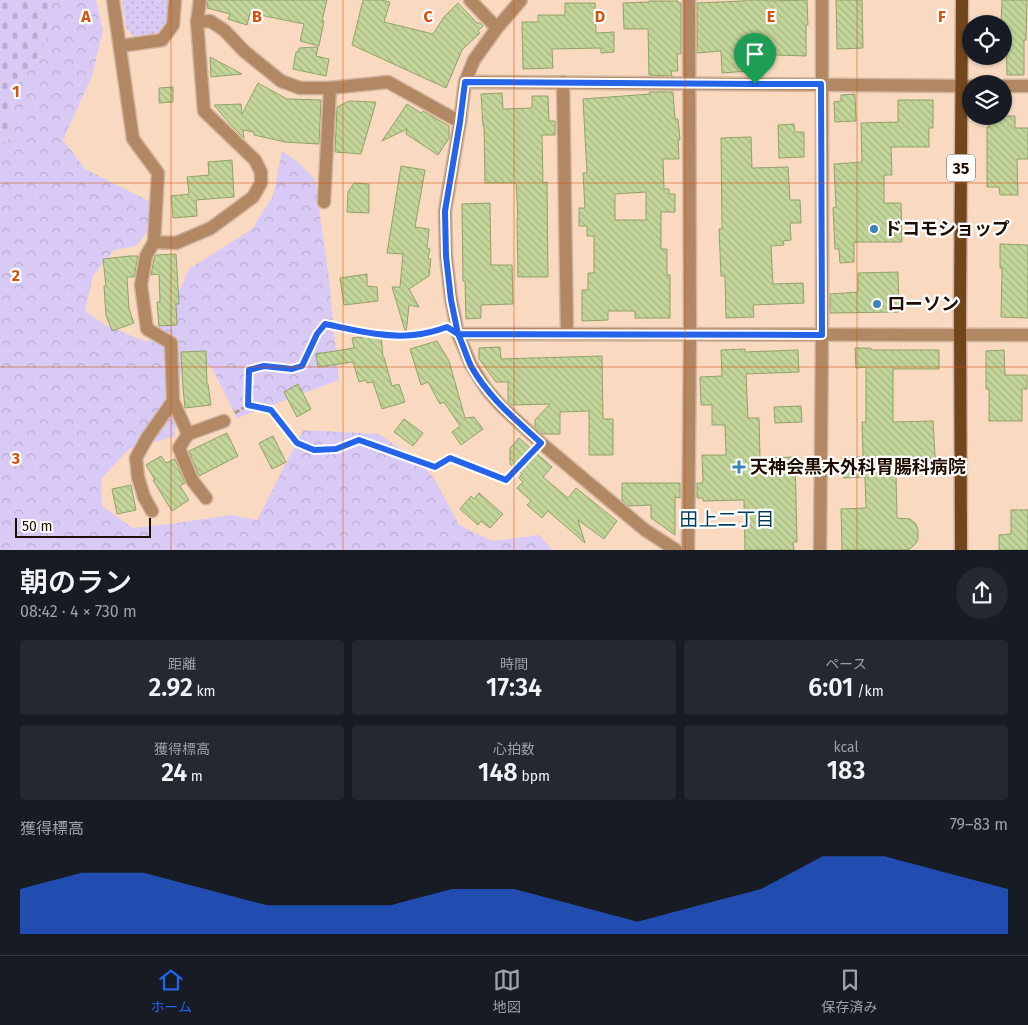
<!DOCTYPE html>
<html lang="ja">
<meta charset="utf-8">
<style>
body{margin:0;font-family:"Fira Sans","Noto Sans JP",sans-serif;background:#242831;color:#f1f3f6;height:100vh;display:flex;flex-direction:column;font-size:19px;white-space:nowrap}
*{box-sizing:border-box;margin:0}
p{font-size:16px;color:#9ea1a6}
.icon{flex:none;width:28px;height:28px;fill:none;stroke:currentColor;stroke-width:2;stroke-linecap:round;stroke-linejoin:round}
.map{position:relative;height:550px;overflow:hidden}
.sheet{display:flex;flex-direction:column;background:#171b24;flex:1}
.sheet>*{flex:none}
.buttons{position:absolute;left:962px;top:15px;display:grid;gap:10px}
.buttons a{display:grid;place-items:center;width:50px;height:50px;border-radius:50%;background:#171b24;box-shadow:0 1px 4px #0004;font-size:25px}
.scale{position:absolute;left:15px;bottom:12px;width:136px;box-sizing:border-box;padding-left:5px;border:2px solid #1f0e01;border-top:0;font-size:14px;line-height:18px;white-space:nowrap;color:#1f0e01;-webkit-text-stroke:4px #fff;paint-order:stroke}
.pin{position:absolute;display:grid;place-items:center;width:42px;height:42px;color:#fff;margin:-51px -21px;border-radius:50% 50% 50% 0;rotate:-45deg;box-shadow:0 0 5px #0007}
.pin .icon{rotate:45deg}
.round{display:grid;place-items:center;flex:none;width:52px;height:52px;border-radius:26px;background:#242831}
.overview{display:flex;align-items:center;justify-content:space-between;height:85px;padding:0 20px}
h1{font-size:28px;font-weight:600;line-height:38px}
.figures{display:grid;grid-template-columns:repeat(3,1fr);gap:8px;height:85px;padding:5px 20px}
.figures div{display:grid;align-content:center;border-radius:5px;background:#242831;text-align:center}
.figures b{font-size:25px;font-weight:600}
.figures small{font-size:14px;font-weight:400}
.figures p{font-size:14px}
.chart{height:140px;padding:10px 20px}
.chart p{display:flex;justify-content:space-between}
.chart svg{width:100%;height:90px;margin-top:5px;fill:#2563eb;opacity:.7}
.tabs{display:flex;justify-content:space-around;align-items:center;height:70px;border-top:1px solid #363941;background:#171b24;font-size:14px;color:#9ea1a6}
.tabs a{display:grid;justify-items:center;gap:2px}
.tabs .current{color:#2563eb}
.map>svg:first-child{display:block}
.grass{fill:url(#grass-dots)}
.forest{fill:url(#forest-crowns)}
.cemetery{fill:url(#cemetery-stones)}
.building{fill:url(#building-back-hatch);stroke:#92a269;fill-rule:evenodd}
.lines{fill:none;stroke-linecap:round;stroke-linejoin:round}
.street-casing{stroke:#d2b59e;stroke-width:15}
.primary-casing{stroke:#d2b59e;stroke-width:15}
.path{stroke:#b29782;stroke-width:3;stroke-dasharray:5 2.5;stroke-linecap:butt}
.street{stroke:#b28864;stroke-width:12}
.primary{stroke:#71461d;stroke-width:12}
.route-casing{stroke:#fff;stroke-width:10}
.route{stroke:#2563eb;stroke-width:6}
.grid{fill:none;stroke:#d4520b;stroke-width:1;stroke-opacity:0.55}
.poi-dot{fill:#3985b8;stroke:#fff;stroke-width:2}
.labels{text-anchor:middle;stroke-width:4.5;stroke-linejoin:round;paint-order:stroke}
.shield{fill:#fff;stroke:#62564d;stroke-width:1}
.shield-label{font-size:16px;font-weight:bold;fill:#1f0e01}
.poi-label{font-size:18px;font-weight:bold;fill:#1f0e01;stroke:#fff;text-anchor:start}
.neighbourhood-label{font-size:19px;fill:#003c5e;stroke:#fff}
.grid-label{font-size:16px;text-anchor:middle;font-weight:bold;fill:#d4520b;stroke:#fff;stroke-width:4.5;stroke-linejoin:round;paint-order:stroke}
</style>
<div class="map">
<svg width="1028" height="550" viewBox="0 0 1028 550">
<defs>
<pattern id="grass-dots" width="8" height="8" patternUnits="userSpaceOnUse" patternTransform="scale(1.25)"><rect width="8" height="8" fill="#d9caf5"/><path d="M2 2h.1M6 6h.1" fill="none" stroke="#baacd0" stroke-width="1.8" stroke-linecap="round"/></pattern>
<pattern id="forest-crowns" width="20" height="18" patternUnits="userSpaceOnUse" patternTransform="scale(1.25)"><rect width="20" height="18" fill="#d9caf5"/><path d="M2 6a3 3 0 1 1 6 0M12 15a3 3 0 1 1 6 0" fill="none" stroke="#baacd0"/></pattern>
<pattern id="cemetery-stones" width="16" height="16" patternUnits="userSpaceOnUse" patternTransform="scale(1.25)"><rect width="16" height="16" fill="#d9caf5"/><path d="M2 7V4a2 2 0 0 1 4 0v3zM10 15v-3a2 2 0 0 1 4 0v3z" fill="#baacd0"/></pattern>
<pattern id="building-back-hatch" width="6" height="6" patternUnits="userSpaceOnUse" patternTransform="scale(1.25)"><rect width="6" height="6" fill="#c3d59a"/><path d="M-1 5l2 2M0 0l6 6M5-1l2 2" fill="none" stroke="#a7b683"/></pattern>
</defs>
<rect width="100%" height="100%" fill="#f9dac1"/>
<path class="grass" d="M122 0H169L166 23 157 33 134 37 126 28Z"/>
<path class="forest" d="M49 0H96L103 30 92 76 63 140 85 169 149 201 152 226 136 246 114 250 93 276 85 311 107 326 147 342 172 307 189 269 252 229 273 196 282 151 298 162 315 179 329 279 334 334 339 380 237 418 212 368 193 353 182 363 177 404 175 436 129 449 101 479 102 506 133 528 177 523 230 515 257 520 303 430 379 434 418 462 434 478 459 525 492 541 539 535 553 550H0V148L14 133 10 93 36 60 46 40Z"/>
<path class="cemetery" d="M0 0H49L46 40 36 60 10 93 14 133 0 148Z"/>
<g class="building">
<path d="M208 0H327L322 21H324L319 46 300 41 304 24 250 13 247 25 228 19 230 14 207 8Z"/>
<path d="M363 0H381L390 2 384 22 433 34 444 17 458 3 477 23H480L483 26 478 31 480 33 462 50 446 88 352 45Z"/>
<path d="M743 0H767L768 1 807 0 808 25H806V56L776 55 775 46 749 47 750 71 722 73 721 51 697 53V3L743 1Z"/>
<path d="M836 0H862L863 48 837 49Z"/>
<path d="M1002 0H1027L1026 40H1024V75H1007L1006 40H1004V24H1001Z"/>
<path d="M649 1H678V3H681V54H677L678 71H671L672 76 649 75 648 29H624L623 3 649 2Z"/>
<path d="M565 3H595L596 33 614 32V52L601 53V48L552 49 553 68 523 69 522 22H538V15H565Z"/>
<path d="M318 47 316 56 329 59 326 76 293 69 296 52H298L299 48Z"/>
<path d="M210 57 242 74 211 77Z"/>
<path d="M258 83 287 99 321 100 319 144 285 142 254 135V132L243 130 244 138 230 124 214 105 241 104 242 114Z"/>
<path d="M173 87V102L159 103V88Z"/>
<path d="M649 92H673L675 119H678L680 140H678L679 159H663L664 189H669V194H675V212H661V249H667V275H670V318H635V311H608V320L582 321V290H588V273H594V236H587V226H579V208H585L583 173H587L583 99 650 94ZM646 192V220H615V194Z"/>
<path d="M502 93 503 109 532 108V96H548L549 121H555V135H542L543 183 547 182 548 277H518L517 218H518L516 183H485L484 126H483L481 94Z"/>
<path d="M855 94 856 121 835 122 834 102 841 101V95Z"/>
<path d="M898 100H933V128H929V147H891L892 175H884V203H901L902 242H854V262L840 263 839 249H835L833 208 836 207 834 164 862 162 861 123 898 122Z"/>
<path d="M349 101 376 102 361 154 335 152 337 107Z"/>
<path d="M407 104 421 113 423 111 449 126V138L438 155 406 134 407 129 382 141Z"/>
<path d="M989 116H1015V128H1028V159H1017L1018 195H1000L999 187H987V127H989Z"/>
<path d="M794 124 795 132H804V157L779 158 778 125Z"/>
<path d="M751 137 752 168 788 167 790 200H800L801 223H790L791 240 783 241 784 245 771 246 773 284 803 283 804 303 753 305 754 317 726 318 725 276H721L719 229H722L721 138Z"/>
<path d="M232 160 234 197 196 200 197 216 173 218 171 196 189 194 187 177 209 175 208 162Z"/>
<path d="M401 166 425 170 415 227 429 229 427 248 430 249 428 259H431L429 276 409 289 419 307 409 305 406 334 392 287H400L403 254 387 253Z"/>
<path d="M354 183 369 184V213L347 212 348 192Z"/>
<path d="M490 203 491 265H512L513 304 481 305V318L466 319 465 281H463L462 204Z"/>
<path d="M1000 244 1028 245V318L1001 317 1002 268H1000Z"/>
<path d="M176 254 179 304H176L177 325 159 326 157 302H160L159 274 151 275 154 259 156 255Z"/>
<path d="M130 256H138L134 277H127L129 309 134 323 112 331 106 315 104 286H106L103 259Z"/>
<path d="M898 272 899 312 830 313V294L858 292V273Z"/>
<path d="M367 274V286L377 287 378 301 344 305 340 278Z"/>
<path d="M381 335 383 357H384L392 386 399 384 405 402 382 409 373 382 367 383 366 380 359 382 353 362 318 367 316 354 354 348 352 338Z"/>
<path d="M437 341 449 361 465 418 474 417 483 429 461 445 452 432 460 426 444 402 440 404 428 382 421 385 410 349Z"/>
<path d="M500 347 501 359 602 356 603 419H613V455H589V411L560 412V434H543L535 427V420L550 404 512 405 508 402V382H496L479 359V348Z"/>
<path d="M855 348H871V350H939V369H893V422L933 421 936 472 896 474 897 518 910 519 916 524 918 530V539L916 543 910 549 903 550H842L841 509 866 508 865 477 843 478 842 458 863 457 862 422H866V367L856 368Z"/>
<path d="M745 349V352L798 350 799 372 746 374 748 418H759L760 458 795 457 797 542H793L794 550H745L744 500 703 501V498H697V483H702L703 481 702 455H726L725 425H712V405H701L700 377 722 376 721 350Z"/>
<path d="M1004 350 1005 375H1027V389H1022V421H989V389H986V351Z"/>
<path d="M206 351 207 384H208L211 405 185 408 183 388 181 352Z"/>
<path d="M298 384 311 409 297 417 284 392Z"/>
<path d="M801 406 802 422 775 423 774 407Z"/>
<path d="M404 419 423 433 413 446 394 432Z"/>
<path d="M227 433 238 456 199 476 189 451Z"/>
<path d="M273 436 286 462 272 469 259 443Z"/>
<path d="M519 438 552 467 543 477 568 498 576 488 617 521 604 539 578 520 585 543 548 511 542 518 527 505 531 501 517 488 523 482 519 478 522 474 510 464V448Z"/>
<path d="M161 456 166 463 175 459 185 483 180 486 189 500 172 511 153 480H155L146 465Z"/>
<path d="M622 483H680V498L675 497V535L651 518V505L629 506 622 500Z"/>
<path d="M131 485 136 510 117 514 112 489Z"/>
<path d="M479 493 503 514 490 528 481 521 478 525 460 509 471 496 474 499Z"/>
<path d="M1011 510H1028V550H999V535L1011 534Z"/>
</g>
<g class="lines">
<g class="street-casing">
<g id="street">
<path d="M113 0 133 139 158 173 154 242 176 243 211 228 253 197 261 183V172L255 160 204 111 197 22"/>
<path d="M200 0 197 22 210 21 224 30 244 51 281 81 300 88H330L388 82 460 122"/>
<path d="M470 0 497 28"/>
<path d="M521 0 497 28 474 60 465 82 460 122 445 211 446 256 451 299 458 334 471 365 487 390 502 407 541 443 645 530 676 550"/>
<path d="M120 46 162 40 173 25 175 0"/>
<path d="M465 82 971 86"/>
<path d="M563 82 567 334"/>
<path d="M1004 86H1028"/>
<path d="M324 202 330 88"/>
<path d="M154 242 146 256 141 285 147 329 171 343 173 401 188 434 224 421"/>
<path d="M458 334 1028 335"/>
<path d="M188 434 179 448 192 480 206 498"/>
<path d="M152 511 144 497 138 477 136 458 147 438 173 401"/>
<path d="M688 550 690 335 689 0"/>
<path d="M820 550 822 335V0"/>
</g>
</g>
<g class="primary-casing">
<path id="primary" d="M961 550 960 312 962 0"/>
</g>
<g class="path">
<path d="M248 405 271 410 297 443 314 450 336 449 359 440 435 467 450 458 506 480 531 454"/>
<path d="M235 413 248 405 249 370 264 366 292 369 302 366 317 334 325 324C366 332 401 342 443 328"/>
</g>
<use href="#street" class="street"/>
<use href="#primary" class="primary"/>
</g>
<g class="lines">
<g class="route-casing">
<path id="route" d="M755 84 465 82 460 122 445 211 446 256 451 300 458 334 447 327C436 331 425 334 413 335 384 338 354 330 325 324L317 334 302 366 292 369 264 366 249 370 248 405 271 410 297 443 314 450 336 449 359 440 435 467 450 458 506 480 541 443C515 419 488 397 471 366 466 356 463 344 458 334L822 335 821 84H755"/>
</g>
<use href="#route" class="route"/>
</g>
<path class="grid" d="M171 0V550M343 0V550M514 0V550M685 0V550M857 0V550M0 183H1028M0 367H1028"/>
<g class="poi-dot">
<circle cx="874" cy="229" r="5"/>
<circle cx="877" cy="304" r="5"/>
<path d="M736.5 459.5h5v5h5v5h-5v5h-5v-5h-5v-5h5z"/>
</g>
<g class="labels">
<rect class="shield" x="947" y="154.5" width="28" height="27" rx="4"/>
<g class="shield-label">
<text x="961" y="174">35</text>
</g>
<g class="poi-label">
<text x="884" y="235">ドコモショップ</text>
<text x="887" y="310">ローソン</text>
<text x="750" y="473">天神会黒木外科胃腸科病院</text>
</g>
<g class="neighbourhood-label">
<text x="727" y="526">田上二丁目</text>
</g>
</g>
<g class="grid-label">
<text x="86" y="22">A</text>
<text x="257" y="22">B</text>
<text x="428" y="22">C</text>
<text x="600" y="22">D</text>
<text x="771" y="22">E</text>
<text x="942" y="22">F</text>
<text x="16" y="97">1</text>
<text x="16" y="281">2</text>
<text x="16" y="464">3</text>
</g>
</svg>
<div class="buttons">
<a><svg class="icon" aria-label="locate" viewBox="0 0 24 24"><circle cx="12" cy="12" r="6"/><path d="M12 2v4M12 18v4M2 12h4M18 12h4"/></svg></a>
<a><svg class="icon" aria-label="layers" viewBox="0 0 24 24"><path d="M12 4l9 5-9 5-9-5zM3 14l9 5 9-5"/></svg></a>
</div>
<div class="scale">50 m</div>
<div class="pin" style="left:755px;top:84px;background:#1e9e55"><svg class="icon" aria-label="arrive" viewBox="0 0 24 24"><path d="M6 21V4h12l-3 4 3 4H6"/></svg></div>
</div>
<section class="sheet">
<div class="overview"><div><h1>朝のラン</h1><p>08:42 · 4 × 730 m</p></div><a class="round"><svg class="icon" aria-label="share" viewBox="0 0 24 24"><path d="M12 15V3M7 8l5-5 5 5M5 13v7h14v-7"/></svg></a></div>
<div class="figures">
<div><p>距離</p><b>2.92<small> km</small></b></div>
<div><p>時間</p><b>17:34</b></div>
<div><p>ペース</p><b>6:01<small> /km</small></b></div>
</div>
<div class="figures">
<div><p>獲得標高</p><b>24<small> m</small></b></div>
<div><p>心拍数</p><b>148<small> bpm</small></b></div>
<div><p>kcal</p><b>183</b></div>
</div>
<div class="chart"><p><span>獲得標高</span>79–83 m</p>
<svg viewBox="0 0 160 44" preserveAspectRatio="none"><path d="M0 44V22L10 14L20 14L30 22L40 30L50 30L60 30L70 22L80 22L90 30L100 38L110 30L120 22L130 6L140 6L150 14L160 22V44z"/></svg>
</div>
</section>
<nav class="tabs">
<a class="current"><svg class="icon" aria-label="home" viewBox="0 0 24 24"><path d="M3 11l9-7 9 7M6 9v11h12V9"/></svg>ホーム</a>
<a><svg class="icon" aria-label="map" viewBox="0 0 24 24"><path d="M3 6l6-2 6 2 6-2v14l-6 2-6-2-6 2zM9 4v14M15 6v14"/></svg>地図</a>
<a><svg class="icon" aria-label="saved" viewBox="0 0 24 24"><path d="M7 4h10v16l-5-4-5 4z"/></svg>保存済み</a>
</nav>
